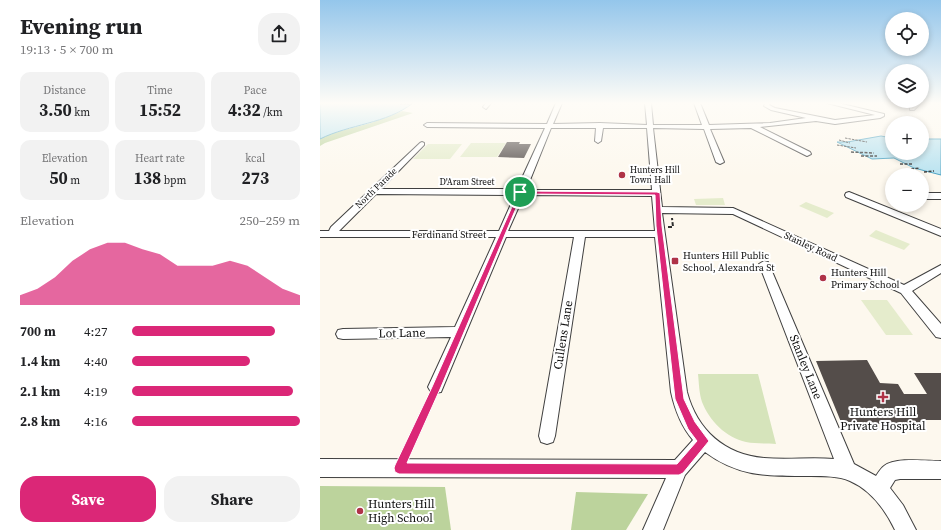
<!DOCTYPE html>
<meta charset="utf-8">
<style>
body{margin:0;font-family:"Source Serif 4",serif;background:#f2f2f2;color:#202124;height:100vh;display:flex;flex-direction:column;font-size:15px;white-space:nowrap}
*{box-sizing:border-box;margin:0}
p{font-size:13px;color:#757577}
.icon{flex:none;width:22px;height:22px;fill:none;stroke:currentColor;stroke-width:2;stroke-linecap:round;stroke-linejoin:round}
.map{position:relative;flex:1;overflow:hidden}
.drawer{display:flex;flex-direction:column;background:#fff;width:320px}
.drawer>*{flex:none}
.tools{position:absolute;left:565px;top:12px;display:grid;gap:8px}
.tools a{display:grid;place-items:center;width:44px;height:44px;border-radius:50%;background:#fff;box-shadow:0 2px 6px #0003;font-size:20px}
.pin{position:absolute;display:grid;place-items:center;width:34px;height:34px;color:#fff;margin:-17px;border:2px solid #fff;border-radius:50%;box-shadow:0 1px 4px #0007}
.round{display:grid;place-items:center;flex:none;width:42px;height:42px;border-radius:16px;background:#f2f2f2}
.headline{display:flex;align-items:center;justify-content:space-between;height:68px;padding:0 20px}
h1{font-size:22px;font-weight:700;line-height:30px}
.metrics{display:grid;grid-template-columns:repeat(3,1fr);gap:6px;height:68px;padding:4px 20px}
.metrics div{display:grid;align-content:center;border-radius:10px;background:#f2f2f2;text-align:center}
.metrics b{font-size:17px;font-weight:700}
.metrics small{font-size:11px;font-weight:400}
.metrics p{font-size:11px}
.chart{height:112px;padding:8px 20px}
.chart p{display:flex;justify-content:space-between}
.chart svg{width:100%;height:72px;margin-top:4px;fill:#db2777;opacity:.7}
.button{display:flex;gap:8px;margin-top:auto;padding:8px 20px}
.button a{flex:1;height:46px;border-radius:16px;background:#db2777;color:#fff;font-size:16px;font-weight:700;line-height:46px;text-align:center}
.button a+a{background:#f2f2f2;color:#202124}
ul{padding:0 20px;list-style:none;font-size:13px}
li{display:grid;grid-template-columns:64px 48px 1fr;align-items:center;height:30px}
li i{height:10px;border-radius:5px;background:#db2777}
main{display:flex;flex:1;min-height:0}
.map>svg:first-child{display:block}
.green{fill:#d6e4bb}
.forest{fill:#bcd39c}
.pitch{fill:#e5eccc}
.water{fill:#b7e2f0;stroke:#469fc0}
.building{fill:#544d4a}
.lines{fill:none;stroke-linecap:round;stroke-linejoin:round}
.minor-casing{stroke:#404040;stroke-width:2}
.path-far3{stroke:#2f2f2f;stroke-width:1;stroke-dasharray:2.5 1;stroke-linecap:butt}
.path-far2{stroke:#2f2f2f;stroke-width:1.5;stroke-dasharray:3 1.5;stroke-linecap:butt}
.path-far1{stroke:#2f2f2f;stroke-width:2;stroke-dasharray:4 2;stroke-linecap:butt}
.path{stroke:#2f2f2f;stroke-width:3;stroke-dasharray:6 3;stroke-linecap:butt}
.minor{fill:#fff;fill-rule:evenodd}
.route{fill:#db2777;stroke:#fff;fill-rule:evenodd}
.poi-dot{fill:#af3348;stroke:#fff;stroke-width:1.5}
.labels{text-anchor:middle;stroke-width:4;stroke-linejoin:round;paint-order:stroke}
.far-poi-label{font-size:9px;fill:#0d0d0d;stroke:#fff;text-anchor:start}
.far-street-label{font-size:9px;fill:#0d0d0d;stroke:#fff}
.street-label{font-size:10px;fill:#0d0d0d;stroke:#fff}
.poi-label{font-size:10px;fill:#0d0d0d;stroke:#fff;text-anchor:start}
.near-street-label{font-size:12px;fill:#0d0d0d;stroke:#fff}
.near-poi-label{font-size:12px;fill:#0d0d0d;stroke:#fff}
</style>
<main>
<section class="drawer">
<div class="headline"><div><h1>Evening run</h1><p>19:13 · 5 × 700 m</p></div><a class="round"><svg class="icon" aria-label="share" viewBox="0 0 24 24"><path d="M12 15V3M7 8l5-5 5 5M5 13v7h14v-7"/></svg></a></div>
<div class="metrics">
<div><p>Distance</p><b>3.50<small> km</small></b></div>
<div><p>Time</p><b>15:52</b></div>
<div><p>Pace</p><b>4:32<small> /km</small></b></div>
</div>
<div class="metrics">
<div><p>Elevation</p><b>50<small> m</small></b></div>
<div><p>Heart rate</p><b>138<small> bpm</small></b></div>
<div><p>kcal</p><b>273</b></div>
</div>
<div class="chart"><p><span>Elevation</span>250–259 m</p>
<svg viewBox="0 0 160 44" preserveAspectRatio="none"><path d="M0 44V38L10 34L20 27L30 17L40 10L50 6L60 6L70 10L80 13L90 20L100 20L110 20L120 17L130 20L140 27L150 34L160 38V44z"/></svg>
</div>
<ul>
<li><b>700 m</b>4:27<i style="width:85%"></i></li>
<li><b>1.4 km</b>4:40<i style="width:70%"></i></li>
<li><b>2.1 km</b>4:19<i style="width:96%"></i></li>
<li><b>2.8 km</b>4:16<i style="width:100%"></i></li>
</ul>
<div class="button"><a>Save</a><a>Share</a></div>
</section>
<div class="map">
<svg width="621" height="530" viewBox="0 0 621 530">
<rect width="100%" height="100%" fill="#fdf8ee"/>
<path class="green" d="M378 374H438L456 444C447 443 435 444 426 442 406 438 389 420 382 402 379 393 379 383 378 374Z"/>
<g class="forest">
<path d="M82 111 93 113 5 143 0 146V139L9 134 51 123Z"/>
<path d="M0 486 125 487 131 530H0Z"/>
<path d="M256 492 328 494 306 530H251Z"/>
</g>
<g class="pitch">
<path d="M151 143H186L177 157H140Z"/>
<path d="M108 144H142L130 159H93Z"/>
<path d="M403 198 405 205H376L374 199Z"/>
<path d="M486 202 514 213 507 218 479 206Z"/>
<path d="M556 230 590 244 584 250 549 236Z"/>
<path d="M541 300H567L593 335H566Z"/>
</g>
<g class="water">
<path d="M0 103H93C66 124 30 124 0 139Z"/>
<path d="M561 136 572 138V153H602V139H621V175L594 168 574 158 552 159 517 142H527Z"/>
</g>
<g class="building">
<path d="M187 142H200L199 144H211L204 158 178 157Z"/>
<path d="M547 360 560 383 578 384 584 394H607L594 373H621V420H601L603 424H532L531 422H521L496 361Z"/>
</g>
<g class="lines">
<g class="minor-casing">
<g id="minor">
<path d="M166 103H171L166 109 163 107Z"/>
<path d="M236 103H242L233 124 280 123 327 125 325 103H331L333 125H382L374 103H380L389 125 450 123 486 118 451 110 444 106 445 103H450L449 105 455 108 515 120 555 115 507 103H518L564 114V116L560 118 515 124 496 121 440 127 490 152 491 154 487 156 431 128 390 129 404 162 400 164 396 162 384 129 333 128 342 207 413 208 584 285 621 265V273L592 291 621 324V338L616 337 581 293 413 214 342 213 367 392C377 430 405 455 444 458 468 460 491 457 514 459L439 264 444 261 448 262 534 464 556 476C558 473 561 468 564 466 575 457 607 461 621 461V479H580L575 480 570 488 583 505 596 530H575C566 511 551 490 530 481 518 476 504 476 491 476 450 476 420 478 385 452L365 475 343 530H323L346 478 0 477V459L355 460 373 440C361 426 355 410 351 392L335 237H265L235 436 233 442 227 444 221 442 219 436 254 237H186L121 392 116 393 111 392 108 387 131 337 23 339 18 338 16 334 18 330 23 329 135 327 176 237H0V231H9L11 227 100 143 102 142 104 143V145L61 189H197L225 128 107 127 104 125 107 123 227 124ZM231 128H276L275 141 278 143 281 141 283 128H327L332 190H206ZM56 194 195 195 179 231H19ZM204 195 332 196 335 231H188Z"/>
<path d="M595 103H601L594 110H590V108Z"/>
<path d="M529 192 621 229V236L526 197 525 195 526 193Z"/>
<rect x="602" y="193" width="19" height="6"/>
</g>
</g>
<g class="path-far3">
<path d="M80 104H92"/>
<path d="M525 138 547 142"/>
<path d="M519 140 530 143"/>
<path d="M517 145 536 148"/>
</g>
<g class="path-far2">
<path d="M531 152 554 153"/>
<path d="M541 156H557"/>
<path d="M580 164H592"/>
<path d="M591 169 600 168"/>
<path d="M604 172 614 171"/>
</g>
<path class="path-far1" d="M348 227H353L352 218"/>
<path class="path" d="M85 455 112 398"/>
<use href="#minor" class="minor"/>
</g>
<linearGradient id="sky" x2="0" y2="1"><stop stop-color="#94c6eb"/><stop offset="0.58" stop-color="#fefcf7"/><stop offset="1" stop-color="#fefcf7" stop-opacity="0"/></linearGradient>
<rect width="621" height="178" fill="url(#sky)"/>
<path class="route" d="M199 191 337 192 340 193 342 226 364 399 375 422 389 441 363 473 359 475 79 474 75 472 74 468 75 465 112 387ZM202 194 335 195 336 226 355 399 368 429 377 441 357 464 87 463 121 387Z"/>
<g class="poi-dot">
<circle cx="302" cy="175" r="4"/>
<rect x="351" y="257" width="8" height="8" rx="2"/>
<circle cx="503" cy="278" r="4"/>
<path d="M561 391h4v4h4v4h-4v4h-4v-4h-4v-4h4z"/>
<circle cx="40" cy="511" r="4"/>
</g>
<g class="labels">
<g class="far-poi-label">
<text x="310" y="173">Hunters Hill<tspan x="310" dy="10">Town Hall</tspan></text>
</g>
<g class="far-street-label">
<text x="147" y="185">D'Aram Street</text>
<text transform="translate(56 188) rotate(-44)" y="3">North Parade</text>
</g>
<g class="street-label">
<text x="129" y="238">Ferdinand Street</text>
<text transform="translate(491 246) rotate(25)" y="4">Stanley Road</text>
</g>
<g class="poi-label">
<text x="363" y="259">Hunters Hill Public<tspan x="363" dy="12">School, Alexandra St</tspan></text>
<text x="511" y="276">Hunters Hill<tspan x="511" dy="12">Primary School</tspan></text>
</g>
<g class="near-street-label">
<text transform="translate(82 333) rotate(-1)" y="4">Lot Lane</text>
<text transform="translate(243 335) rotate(-81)" y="4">Cullens Lane</text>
<text transform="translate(486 367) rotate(68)" y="4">Stanley Lane</text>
</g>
<g class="near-poi-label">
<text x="563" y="416">Hunters Hill<tspan x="563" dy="14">Private Hospital</tspan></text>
<text x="48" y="508" text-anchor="start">Hunters Hill<tspan x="48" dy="14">High School</tspan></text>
</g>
</g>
</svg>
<div class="tools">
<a><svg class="icon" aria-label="locate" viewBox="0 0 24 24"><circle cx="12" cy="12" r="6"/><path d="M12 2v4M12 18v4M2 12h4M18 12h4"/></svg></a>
<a><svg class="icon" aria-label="layers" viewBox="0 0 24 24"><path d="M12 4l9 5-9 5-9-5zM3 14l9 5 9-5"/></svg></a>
<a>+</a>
<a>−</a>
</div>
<div class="pin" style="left:200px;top:192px;background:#1e9e55"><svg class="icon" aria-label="arrive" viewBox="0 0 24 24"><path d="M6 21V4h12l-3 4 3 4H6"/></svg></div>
</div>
</main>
